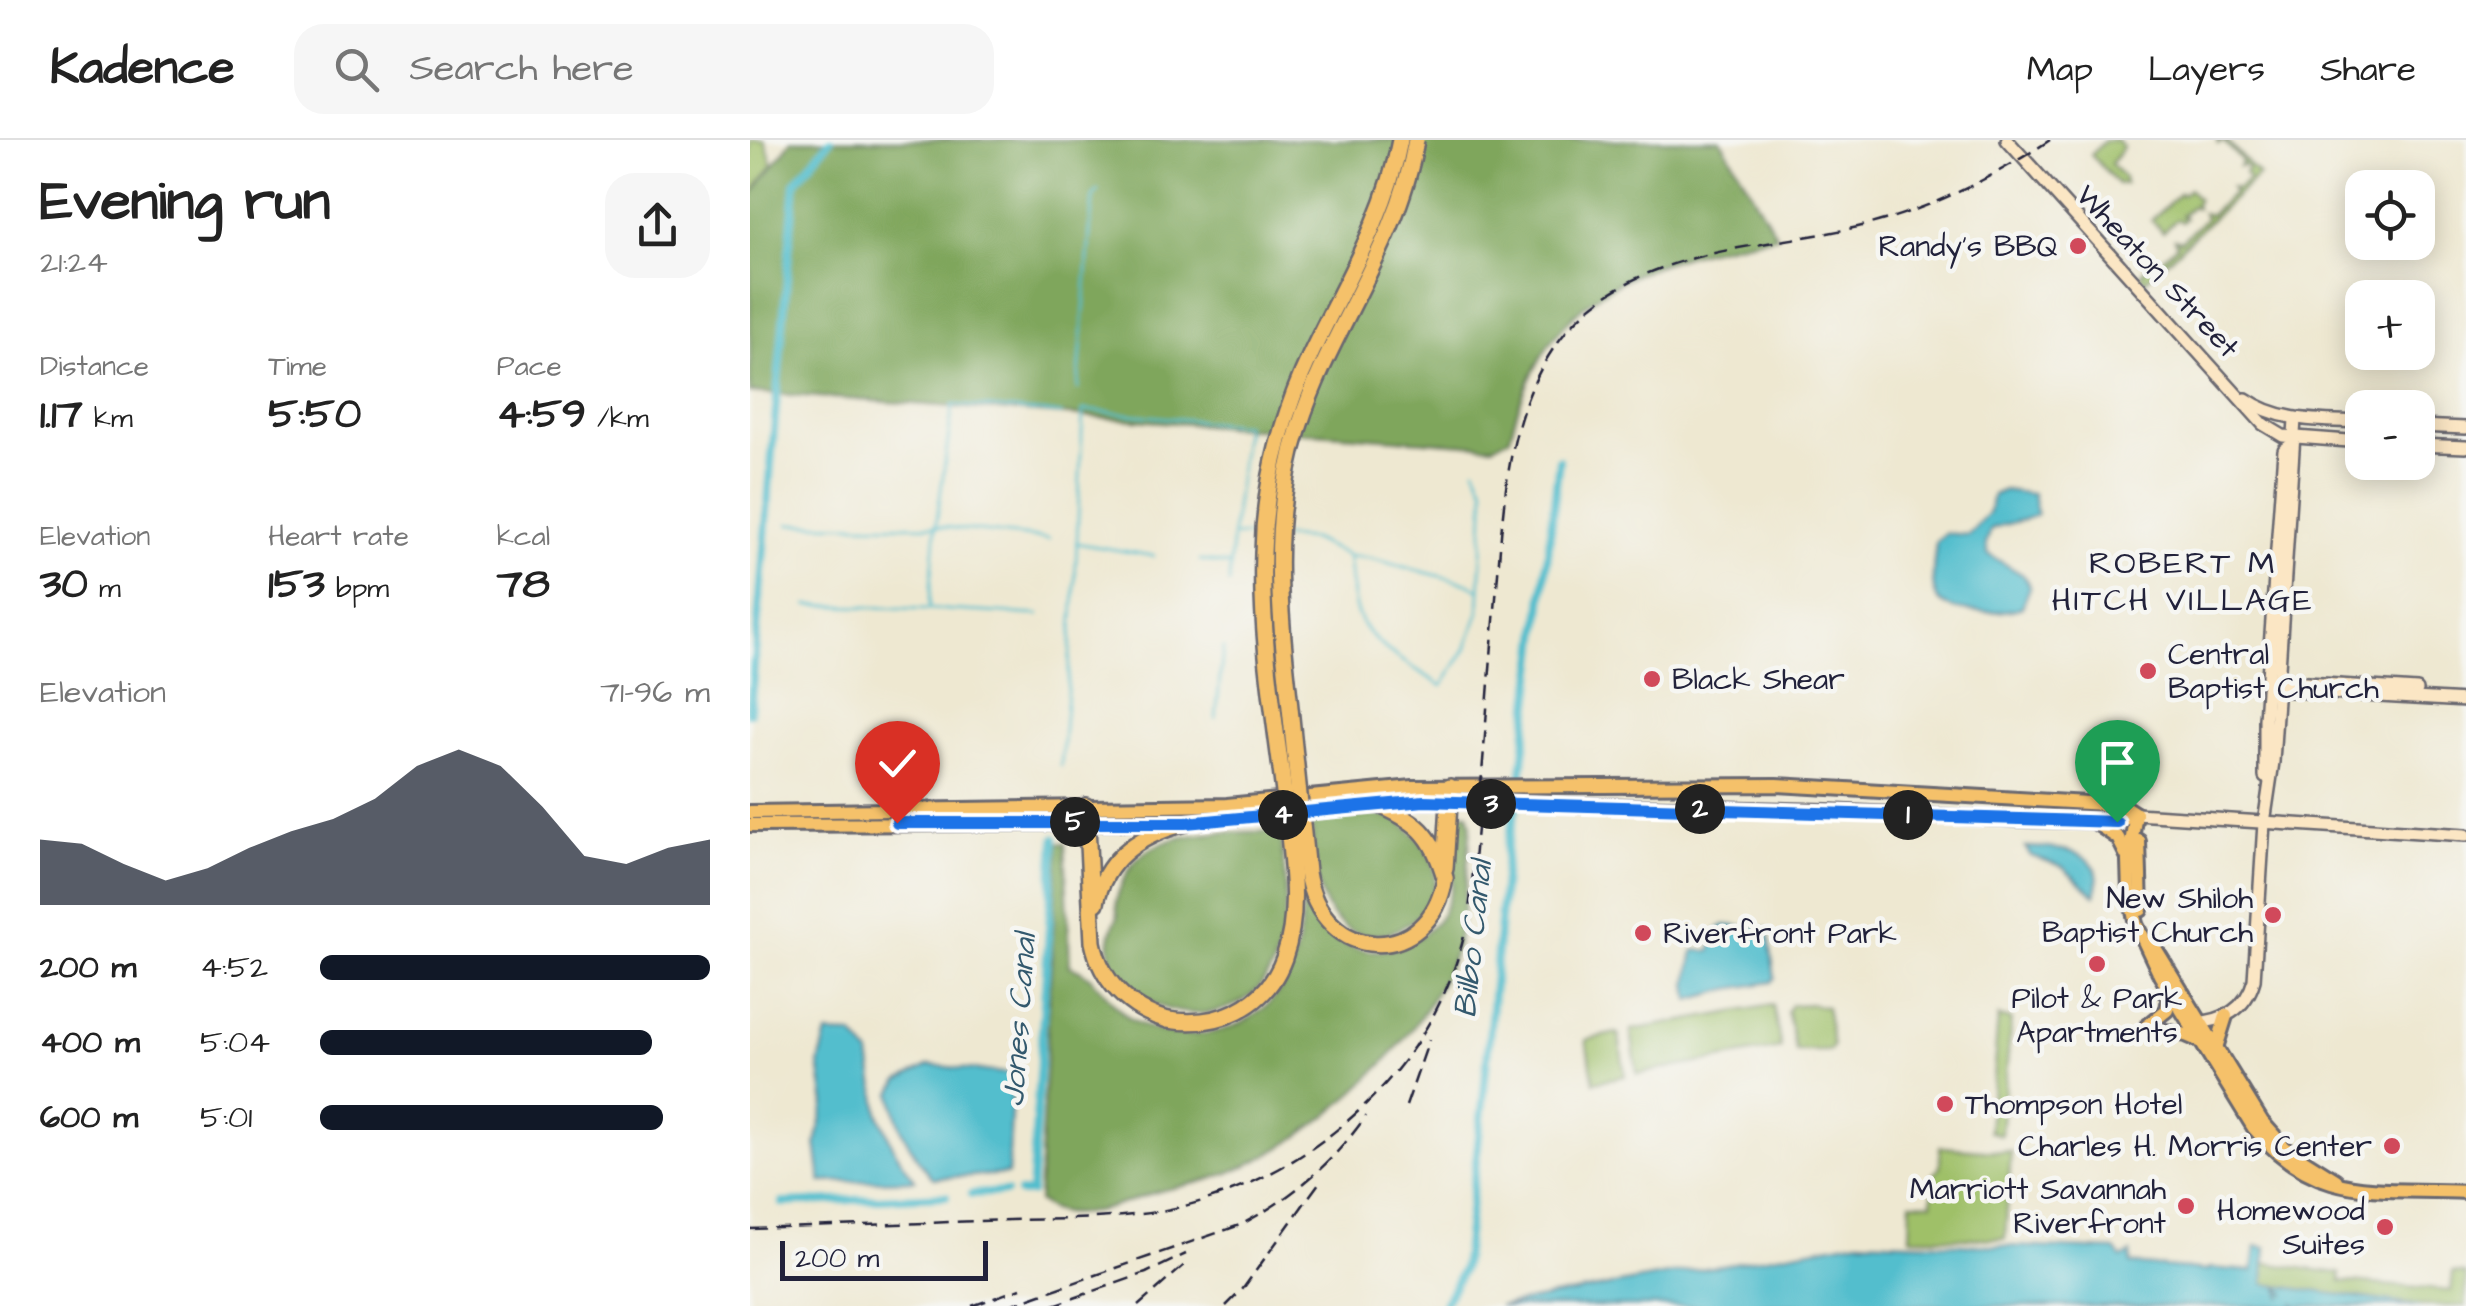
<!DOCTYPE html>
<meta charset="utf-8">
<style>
body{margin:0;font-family:"Architects Daughter",sans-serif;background:#f6f6f6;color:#222;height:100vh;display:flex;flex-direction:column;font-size:38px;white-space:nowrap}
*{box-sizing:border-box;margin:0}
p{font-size:32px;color:#767676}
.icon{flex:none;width:55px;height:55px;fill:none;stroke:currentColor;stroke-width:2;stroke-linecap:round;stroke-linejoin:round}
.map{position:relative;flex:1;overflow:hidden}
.drawer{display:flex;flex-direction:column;background:#fff;width:750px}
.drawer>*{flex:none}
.buttons{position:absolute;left:1595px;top:30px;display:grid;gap:20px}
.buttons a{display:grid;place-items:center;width:90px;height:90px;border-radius:20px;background:#fff;box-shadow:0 5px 25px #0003;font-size:50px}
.scale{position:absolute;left:30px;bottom:25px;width:208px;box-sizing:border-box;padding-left:10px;border:5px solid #22223b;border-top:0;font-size:28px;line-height:35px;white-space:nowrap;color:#22223b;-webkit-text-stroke:8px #f6f6f2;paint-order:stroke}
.pin{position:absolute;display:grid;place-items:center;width:85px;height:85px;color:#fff;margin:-102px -42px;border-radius:50% 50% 50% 0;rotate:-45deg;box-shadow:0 0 10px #0007}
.pin .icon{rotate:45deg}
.km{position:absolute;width:50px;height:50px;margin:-25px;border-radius:50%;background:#222;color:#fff;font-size:28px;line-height:50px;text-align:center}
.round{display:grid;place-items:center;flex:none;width:105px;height:105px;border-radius:30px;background:#f6f6f6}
.overview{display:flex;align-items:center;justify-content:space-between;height:170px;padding:0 40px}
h1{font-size:55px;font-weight:800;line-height:75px}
.metrics{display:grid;grid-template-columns:repeat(3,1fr);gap:15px;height:170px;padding:10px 40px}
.metrics div{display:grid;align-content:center}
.metrics b{font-size:42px;font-weight:800}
.metrics small{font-size:28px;font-weight:400}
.metrics p{font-size:28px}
.chart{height:280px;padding:20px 40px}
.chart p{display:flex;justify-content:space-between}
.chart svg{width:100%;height:180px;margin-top:10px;fill:#111827;opacity:.7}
ul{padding:0 40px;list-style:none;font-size:32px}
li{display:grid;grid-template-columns:160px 120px 1fr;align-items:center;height:75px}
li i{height:25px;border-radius:12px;background:#111827}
header{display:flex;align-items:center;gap:60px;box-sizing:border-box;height:140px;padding:0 50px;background:#fff;border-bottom:2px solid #e0e0e0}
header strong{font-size:48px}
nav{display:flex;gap:55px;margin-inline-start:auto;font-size:35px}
.search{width:700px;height:90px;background:#f6f6f6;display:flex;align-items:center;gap:25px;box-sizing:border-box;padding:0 35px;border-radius:30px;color:#767676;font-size:38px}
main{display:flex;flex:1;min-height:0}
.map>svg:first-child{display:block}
.green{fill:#9fc068;stroke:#607152;stroke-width:2.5}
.forest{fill:#7fa65c;stroke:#50644c;stroke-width:2.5}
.water{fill:#52becd;stroke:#3a7084;stroke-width:2.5}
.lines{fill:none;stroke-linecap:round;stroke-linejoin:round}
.stream{stroke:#52becd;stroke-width:2.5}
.canal{stroke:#52becd;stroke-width:8}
.ferry{stroke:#33596e;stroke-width:2.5;stroke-dasharray:12 10;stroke-linecap:butt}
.secondary-casing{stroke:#696770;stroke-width:16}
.primary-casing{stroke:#696770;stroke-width:18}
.highway-casing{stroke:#696770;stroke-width:20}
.secondary{stroke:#fbe6c4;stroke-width:11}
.primary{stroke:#f5c16b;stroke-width:12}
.highway{stroke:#f5c16b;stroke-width:15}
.rail{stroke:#22223b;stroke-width:2.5;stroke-dasharray:15 8;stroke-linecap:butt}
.highway-bridge-casing{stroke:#696770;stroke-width:20;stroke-linecap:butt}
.highway-bridge{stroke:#f5c16b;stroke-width:15}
.route-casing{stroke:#fff;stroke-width:20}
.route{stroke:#1a73e8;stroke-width:12}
.poi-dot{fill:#d1495b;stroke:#f6f6f2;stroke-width:4}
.labels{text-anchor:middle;stroke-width:9;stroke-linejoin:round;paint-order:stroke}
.poi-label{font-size:30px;fill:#22223b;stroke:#f6f6f2;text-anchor:end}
.street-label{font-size:30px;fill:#22223b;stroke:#f6f6f2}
.neighbourhood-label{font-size:32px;letter-spacing:2.5px;fill:#22223b;stroke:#f6f6f2}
.water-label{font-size:32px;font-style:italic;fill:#33596e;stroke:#f6f6f2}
</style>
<header>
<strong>Kadence</strong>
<div class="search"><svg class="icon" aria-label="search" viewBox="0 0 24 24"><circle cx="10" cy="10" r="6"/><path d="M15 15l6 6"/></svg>Search here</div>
<nav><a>Map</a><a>Layers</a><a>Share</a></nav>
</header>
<main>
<section class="drawer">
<div class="overview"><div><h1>Evening run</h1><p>21:24</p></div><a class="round"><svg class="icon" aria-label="share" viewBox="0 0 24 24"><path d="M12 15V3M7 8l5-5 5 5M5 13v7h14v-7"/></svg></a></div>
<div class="metrics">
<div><p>Distance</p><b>1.17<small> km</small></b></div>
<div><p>Time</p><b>5:50</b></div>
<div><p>Pace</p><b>4:59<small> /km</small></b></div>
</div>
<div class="metrics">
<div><p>Elevation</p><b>30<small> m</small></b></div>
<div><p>Heart rate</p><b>153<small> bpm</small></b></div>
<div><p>kcal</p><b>78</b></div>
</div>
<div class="chart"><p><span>Elevation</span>71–96 m</p>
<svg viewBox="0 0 160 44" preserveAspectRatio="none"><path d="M0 44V28L10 29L20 34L30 38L40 35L50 30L60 26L70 23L80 18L90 10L100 6L110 10L120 20L130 32L140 34L150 30L160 28V44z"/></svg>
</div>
<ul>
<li><b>200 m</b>4:52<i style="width:100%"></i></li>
<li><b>400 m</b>5:04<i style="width:85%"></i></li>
<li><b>600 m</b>5:01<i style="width:88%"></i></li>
</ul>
</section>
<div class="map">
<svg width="1716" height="1166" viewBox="0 0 1716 1166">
<rect width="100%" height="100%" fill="#f6f6f2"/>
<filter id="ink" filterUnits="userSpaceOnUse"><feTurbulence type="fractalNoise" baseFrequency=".01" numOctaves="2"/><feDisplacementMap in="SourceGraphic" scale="20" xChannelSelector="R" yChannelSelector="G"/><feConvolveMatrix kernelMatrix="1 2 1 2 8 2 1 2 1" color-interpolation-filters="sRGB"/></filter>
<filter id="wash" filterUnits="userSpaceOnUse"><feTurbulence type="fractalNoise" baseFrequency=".0048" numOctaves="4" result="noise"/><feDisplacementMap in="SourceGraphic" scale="40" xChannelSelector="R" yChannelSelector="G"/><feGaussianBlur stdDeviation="2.25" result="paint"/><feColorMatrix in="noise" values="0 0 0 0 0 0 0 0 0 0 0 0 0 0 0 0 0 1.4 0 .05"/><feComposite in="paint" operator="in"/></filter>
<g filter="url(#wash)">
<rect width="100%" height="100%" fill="#eee8d1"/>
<g class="green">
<path d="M0 0H15L23 24 0 57Z"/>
<path d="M1355 0H1367L1373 7 1361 24 1374 38 1375 44H1368L1341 15Z"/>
<path d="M1467 0H1476L1509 35 1395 141 1391 135 1399 124 1403 127 1427 105 1425 99 1431 101 1455 79 1453 73 1460 75 1484 52 1481 47 1487 49 1499 39 1495 33 1498 28 1495 25 1489 26 1492 21 1473 1 1468 4Z"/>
<path d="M1439 49 1448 59 1445 63 1447 68 1442 66 1432 75 1435 79 1432 82 1427 79 1413 92 1401 80 1430 53 1432 55Z"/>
<path d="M1060 864 1076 867 1083 906 1080 911H1046L1037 871 1041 865Z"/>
<path d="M1023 865 1031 908 887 934 881 890Z"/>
<path d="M1248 877 1261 880 1251 995 1239 991Z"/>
<path d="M866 893 869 895 875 936 844 942 836 900Z"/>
<path d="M1190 1007 1261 1012 1255 1099 1160 1097 1161 1062 1182 1063 1183 1036 1190 1027Z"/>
<path d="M1515 1123 1590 1133 1591 1141 1701 1151 1703 1132 1716 1134V1166H1669L1513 1144Z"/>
</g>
<g class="forest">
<path d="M42 0H971L1027 96C892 120 796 149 760 297L743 306 0 252V57Z"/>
<path d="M704 673H718L721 684C717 724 716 790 699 826 661 912 565 1001 476 1034 455 1042 432 1046 410 1051 378 1060 342 1080 308 1072 301 1071 293 1065 288 1061L308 703H315L320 826C350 835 359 869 388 883 438 908 509 892 535 841 548 815 551 787 554 759 560 771 565 783 575 792 613 826 674 811 695 767 708 740 703 702 704 673Z"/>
<path d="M619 675C644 675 654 682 670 701 726 765 613 836 576 766 563 741 564 710 561 683Z"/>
<path d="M530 691C535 735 542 779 525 821 485 922 321 860 368 776 364 760 368 753 374 739 397 684 480 694 530 691Z"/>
</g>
<g class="water">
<path d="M1254 350 1283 354 1287 374C1275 382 1256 382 1241 389L1236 404 1238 414 1273 435 1280 447 1272 467C1256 474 1196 475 1187 458 1179 442 1185 418 1186 401L1196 393 1218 395 1239 372 1243 355Z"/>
<path d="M1275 707C1306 708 1361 709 1345 755L1312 726 1281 716Z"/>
<path d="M974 785 1018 789 1025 838 1022 842 979 849 940 860 938 844 944 810 960 811 968 789Z"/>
<path d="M77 894 103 895 120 915 129 974 145 1011 165 1040 71 1042 66 1003 75 964 69 923Z"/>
<path d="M180 925 263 934 258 1034 183 1038C160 1012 147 987 142 953L149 941Z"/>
<path d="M1109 1100 1365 1110 1372 1118 1381 1113V1124L1458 1131 1459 1128 1503 1131 1506 1106 1516 1107 1514 1144 1669 1166H749Z"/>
</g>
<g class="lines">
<g class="stream">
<path d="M328 249 341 78 343 57 348 50"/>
<path d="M725 328 735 350 729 472 716 509 692 546C665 527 618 506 607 473 601 456 601 435 598 416L619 418 717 443 730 450"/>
<path d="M39 384 186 386 179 469 289 475"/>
<path d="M534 397 562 399 598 416"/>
<path d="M299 399 186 386 203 265 312 274"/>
<path d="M326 403 404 416"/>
<path d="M450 420 478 425"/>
<path d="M479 443 482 399"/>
<path d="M57 465 179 469"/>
<path d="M466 578 473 508"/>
<path d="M311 626 324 465 333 270 495 285 482 396 506 395"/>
</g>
<g class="canal">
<path d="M0 573 45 43 80 0"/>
<path d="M770 648 809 320"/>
<path d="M269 1053H281L305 698"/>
<path d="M222 1054 256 1052"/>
<path d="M32 1063 196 1056"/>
<path d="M695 1162 713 1129 733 962 757 705 768 662"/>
</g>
<g class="ferry">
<path d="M1528 1146 1547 1166"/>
<path d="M1529 1147 1533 1166"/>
</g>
</g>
</g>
<g filter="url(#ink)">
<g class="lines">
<g class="secondary-casing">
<g id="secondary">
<path d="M1257 0 1513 284 1533 296 1612 302"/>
<path d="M1496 259C1530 283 1572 280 1612 282"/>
<path d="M1668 286 1716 288"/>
<path d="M1668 305 1716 307"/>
<path d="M1526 541 1667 550"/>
<path d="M1526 550 1716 561"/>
<path d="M1515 637V579L1534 310 1541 305"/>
<path d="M1386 674 1716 695"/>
<path d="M1443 883C1473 882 1496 869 1504 840L1514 683 1523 622 1545 279"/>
</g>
</g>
<g class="primary-casing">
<g id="primary">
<path d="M0 672 477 665 663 647 1027 645 1372 665 1386 674"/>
<path d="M1386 674 1378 721 1379 753 1386 784 1410 835 1504 988C1567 1064 1629 1047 1716 1052"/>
<path d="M1346 683 1368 698 1378 718"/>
<path d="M0 685 436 683 674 661 1077 671 1274 680 1367 682 1386 674"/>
<path d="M1389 701 1391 770"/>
<path d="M1402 803 1512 982 1535 1008 1586 1040"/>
<path d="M1396 887 1417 870 1419 858 1414 851"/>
<path d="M1396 887 1436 895 1450 901"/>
<path d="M1466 908 1476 876"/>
</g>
</g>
<g class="highway-casing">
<g id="highway">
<path d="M625 663C667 682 682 692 695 738"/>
<path d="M336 666 343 802C351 841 379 870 418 880"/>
<path d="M695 729 700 647"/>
<path d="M346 763C355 716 393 694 436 683"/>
</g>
</g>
<use href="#secondary" class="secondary"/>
<use href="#primary" class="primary"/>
<use href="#highway" class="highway"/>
<g class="rail">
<path d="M656 966 679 900"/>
<path d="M0 1089C87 1086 173 1083 260 1080 316 1079 375 1080 430 1067 555 1038 669 941 708 817 721 779 722 738 726 699 734 622 738 546 745 469 754 374 752 270 815 193 888 104 1017 110 1120 84 1185 67 1244 37 1300 0"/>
<path d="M222 1166 271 1148"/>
<path d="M257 1166 490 1085C541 1059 582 1024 616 976"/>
<path d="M301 1166 396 1133 436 1114"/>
<path d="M388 1166 438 1122"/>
<path d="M476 1166 492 1150 569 1043"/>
</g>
<g class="highway-bridge-casing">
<g id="highway-bridge">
<path d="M666 0C649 103 580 189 549 287 520 377 529 466 539 558 545 616 551 674 557 732 571 825 680 828 695 738"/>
<path d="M418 880C467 888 516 868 534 818 551 770 541 718 536 669 526 584 510 498 513 413 514 344 531 278 560 216 593 145 636 77 650 0"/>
</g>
</g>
<use href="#highway-bridge" class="highway-bridge"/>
</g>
</g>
<g class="lines" filter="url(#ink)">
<g class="route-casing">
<path id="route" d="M147 683H436L674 661 1367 682"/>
</g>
<use href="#route" class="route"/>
</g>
<g class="poi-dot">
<circle cx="1328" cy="106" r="10"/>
<circle cx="1398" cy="531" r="10"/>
<circle cx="902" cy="539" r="10"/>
<circle cx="1523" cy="775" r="10"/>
<circle cx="893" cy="793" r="10"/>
<circle cx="1347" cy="824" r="10"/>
<circle cx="1195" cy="964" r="10"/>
<circle cx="1642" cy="1006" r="10"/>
<circle cx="1436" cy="1066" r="10"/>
<circle cx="1635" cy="1087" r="10"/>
</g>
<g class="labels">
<g class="poi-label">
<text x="1308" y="116">Randy's BBQ</text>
<text x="1418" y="524" text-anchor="start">Central<tspan x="1418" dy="34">Baptist Church</tspan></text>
<text x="922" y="549" text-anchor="start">Black Shear</text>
<text x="1503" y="768">New Shiloh<tspan x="1503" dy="34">Baptist Church</tspan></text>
<text x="913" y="803" text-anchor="start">Riverfront Park</text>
<text x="1347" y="868" text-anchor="middle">Pilot &amp; Park<tspan x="1347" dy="34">Apartments</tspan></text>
<text x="1215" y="974" text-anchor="start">Thompson Hotel</text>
<text x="1622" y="1016">Charles H. Morris Center</text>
<text x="1416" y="1059">Marriott Savannah<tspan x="1416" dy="34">Riverfront</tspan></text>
<text x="1615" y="1080">Homewood<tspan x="1615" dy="34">Suites</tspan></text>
</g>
<g class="street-label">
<text transform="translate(1408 131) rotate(47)" y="10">Wheaton Street</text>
</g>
<g class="neighbourhood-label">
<text x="1433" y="433">ROBERT M<tspan x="1433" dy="37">HITCH VILLAGE</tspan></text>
</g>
<g class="water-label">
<text transform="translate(722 799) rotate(-84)" y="11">Bilbo Canal</text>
<text transform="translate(268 880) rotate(-86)" y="11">Jones Canal</text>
</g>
</g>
</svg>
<div class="buttons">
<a><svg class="icon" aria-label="locate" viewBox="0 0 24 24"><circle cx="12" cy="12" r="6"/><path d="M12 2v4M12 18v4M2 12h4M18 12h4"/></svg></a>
<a>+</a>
<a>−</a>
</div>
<div class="scale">200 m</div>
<div class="pin" style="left:1367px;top:682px;background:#1e9e55"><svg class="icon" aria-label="arrive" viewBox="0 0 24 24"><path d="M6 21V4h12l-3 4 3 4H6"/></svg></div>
<div class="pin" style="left:147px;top:683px;background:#d93025"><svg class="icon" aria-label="check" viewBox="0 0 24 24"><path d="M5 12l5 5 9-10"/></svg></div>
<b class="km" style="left:1158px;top:675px">1</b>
<b class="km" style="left:950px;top:669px">2</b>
<b class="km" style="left:741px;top:664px">3</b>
<b class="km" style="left:533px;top:675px">4</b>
<b class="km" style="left:325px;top:682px">5</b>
</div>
</main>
